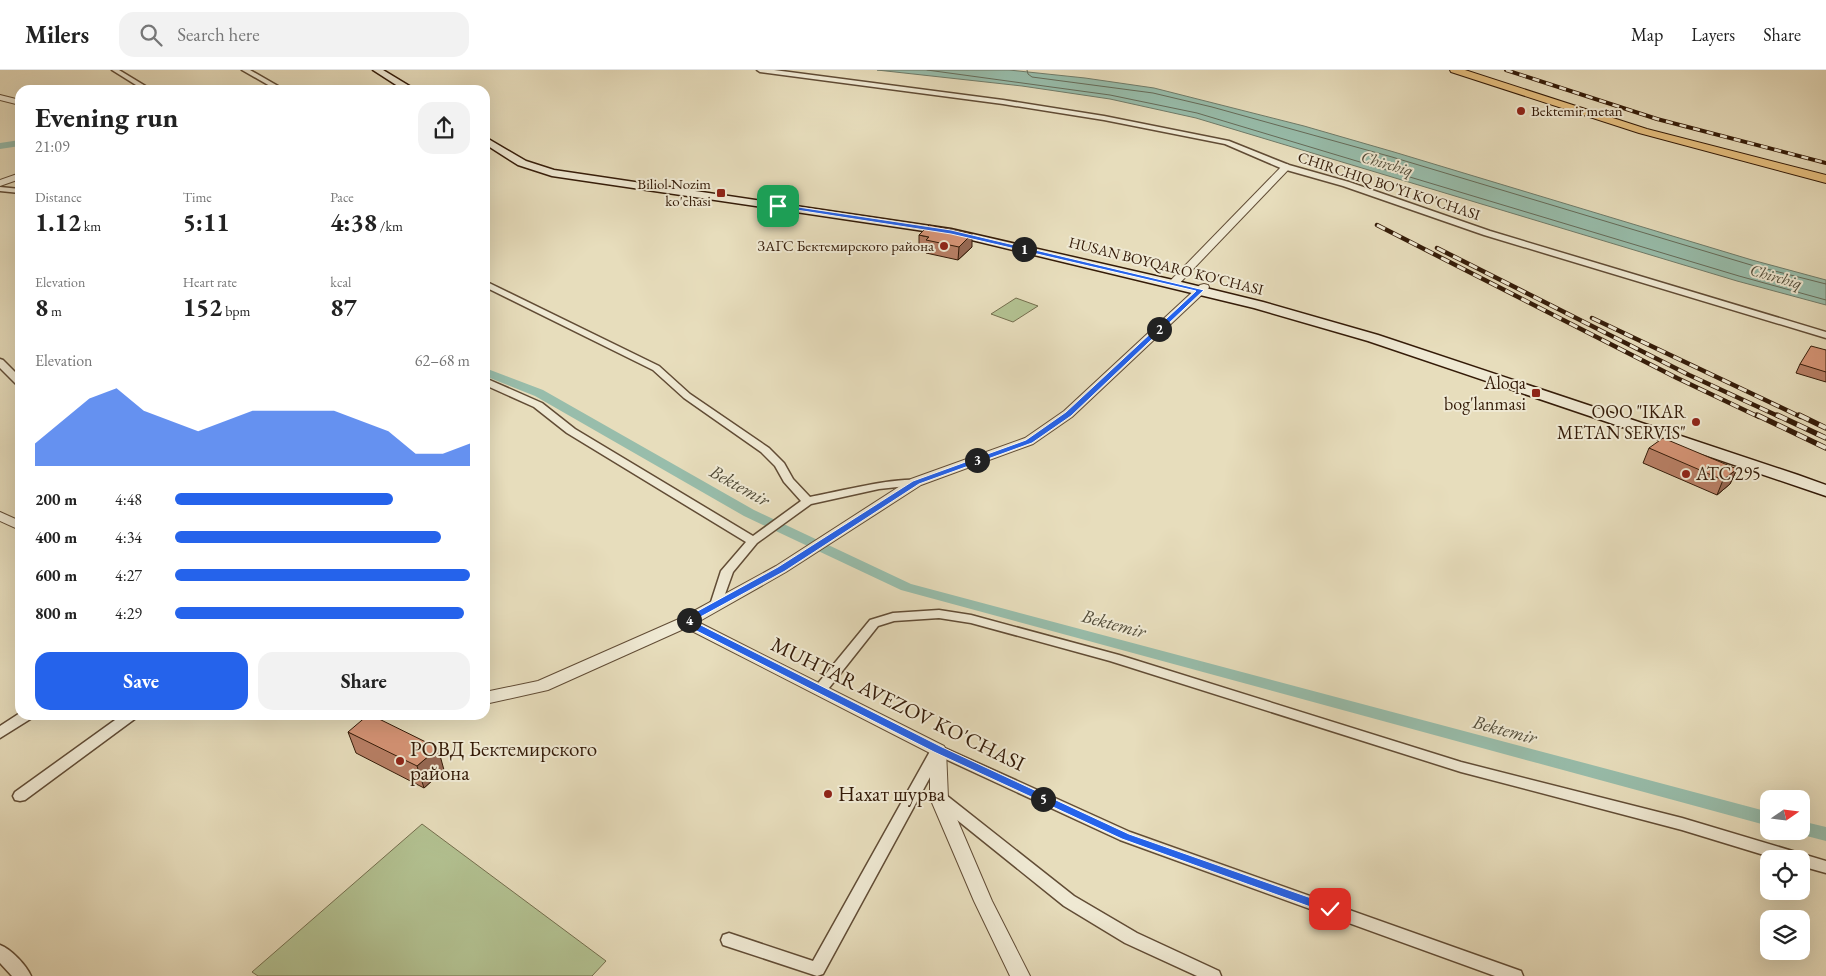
<!DOCTYPE html>
<meta charset="utf-8">
<style>
body{margin:0;font-family:"EB Garamond",serif;background:#f2f2f2;color:#222;height:100vh;display:flex;flex-direction:column;font-size:19px;white-space:nowrap}
*{box-sizing:border-box;margin:0}
p{font-size:16px;color:#767676}
.icon{flex:none;width:28px;height:28px;fill:none;stroke:currentColor;stroke-width:2;stroke-linecap:round;stroke-linejoin:round}
.map{position:relative;flex:1;overflow:hidden}
.details{position:absolute;left:15px;top:15px;width:475px;height:635px;display:flex;flex-direction:column;background:#fff;border-radius:15px;box-shadow:0 5px 20px #0002}
.details>*{flex:none}
.needle{width:32px;rotate:76deg}
.fabs{position:absolute;left:1760px;top:720px;display:grid;gap:10px}
.fabs a{display:grid;place-items:center;width:50px;height:50px;border-radius:10px;background:#fff;box-shadow:0 5px 20px #0002;font-size:25px}
.pin{position:absolute;display:grid;place-items:center;width:42px;height:42px;color:#fff;margin:-21px;border-radius:10px;box-shadow:0 2px 8px #0006}
.km{position:absolute;width:25px;height:25px;margin:-12px;border-radius:50%;background:#222;color:#fff;font-size:14px;line-height:25px;text-align:center}
.round{display:grid;place-items:center;flex:none;width:52px;height:52px;border-radius:15px;background:#f2f2f2}
.overview{display:flex;align-items:center;justify-content:space-between;height:85px;padding:0 20px}
h1{font-size:28px;font-weight:700;line-height:38px}
.stats{display:grid;grid-template-columns:repeat(3,1fr);gap:8px;height:85px;padding:5px 20px}
.stats div{display:grid;align-content:center}
.stats b{font-size:25px;font-weight:700}
.stats small{font-size:14px;font-weight:400}
.stats p{font-size:14px}
.chart{height:140px;padding:10px 20px}
.chart p{display:flex;justify-content:space-between}
.chart svg{width:100%;height:90px;margin-top:5px;fill:#2563eb;opacity:.7}
.action{display:flex;gap:10px;margin-top:auto;padding:10px 20px}
.action a{flex:1;height:58px;border-radius:15px;background:#2563eb;color:#fff;font-size:20px;font-weight:700;line-height:58px;text-align:center}
.action a+a{background:#f2f2f2;color:#222}
ul{padding:0 20px;list-style:none;font-size:16px}
li{display:grid;grid-template-columns:80px 60px 1fr;align-items:center;height:38px}
li i{height:12px;border-radius:6px;background:#2563eb}
header{display:flex;align-items:center;gap:30px;box-sizing:border-box;height:70px;padding:0 25px;background:#fff;border-bottom:1px solid #e0e0e0}
header strong{font-size:24px}
nav{display:flex;gap:28px;margin-inline-start:auto;font-size:18px}
.search{width:350px;height:45px;background:#f2f2f2;display:flex;align-items:center;gap:12px;box-sizing:border-box;padding:0 18px;border-radius:15px;color:#767676;font-size:19px}
.map>svg:first-child{display:block}
.green{fill:#b3c292;stroke:#746e4d}
.water{fill:#98bdab;stroke:#707c6a}
.lines{fill:none;stroke-linecap:round;stroke-linejoin:round}
.shore{stroke:#666c5a;stroke-width:1}
.canal{fill:#98bdab;fill-rule:evenodd}
.minor-casing{stroke:#614c35;stroke-width:3}
.tertiary-casing{stroke:#614c35;stroke-width:2}
.secondary-casing{stroke:#341b08;stroke-width:3}
.trunk-casing{stroke:#341b08;stroke-width:2}
.minor{fill:#efe9d3;fill-rule:evenodd}
.tertiary{fill:#efe9d3;fill-rule:evenodd}
.secondary{fill:#efe9d3;fill-rule:evenodd}
.trunk{fill:#e4be7e;fill-rule:evenodd}
.rail-far2-casing{stroke:#341b08;stroke-width:4}
.rail-far1-casing{stroke:#341b08;stroke-width:4.5}
.rail-casing{stroke:#341b08;stroke-width:5.5}
.rail-far2{stroke:#efe9d3;stroke-width:2.5;stroke-dasharray:7;stroke-linecap:butt}
.rail-far1{stroke:#efe9d3;stroke-width:3;stroke-dasharray:9;stroke-linecap:butt}
.rail{stroke:#efe9d3;stroke-width:4;stroke-dasharray:11;stroke-linecap:butt}
.wall{fill:#b87f65;stroke:#341b08}
.shaded-wall{fill:#966853;stroke:#341b08}
.building{fill:#d69476;stroke:#341b08}
.route{fill:#2563eb;stroke:#fff}
.poi-dot{fill:#8f2418;stroke:#efe9d3;stroke-width:2}
.labels{text-anchor:middle;stroke-width:4;stroke-linejoin:round;paint-order:stroke}
.far-poi-label{font-size:15px;fill:#341b08;stroke:#efe9d3;text-anchor:end}
.far-street-label{font-size:15px;fill:#341b08;stroke:#efe9d3}
.far-water-label{font-size:16px;font-style:italic;fill:#524c39;stroke:#efe9d3}
.poi-label{font-size:18px;fill:#341b08;stroke:#efe9d3;text-anchor:end}
.water-label{font-size:19px;font-style:italic;fill:#524c39;stroke:#efe9d3}
.near-street-label{font-size:21px;fill:#341b08;stroke:#efe9d3}
.near-poi-label{font-size:21px;fill:#341b08;stroke:#efe9d3;text-anchor:start}
</style>
<header>
<strong>Milers</strong>
<div class="search"><svg class="icon" aria-label="search" viewBox="0 0 24 24"><circle cx="10" cy="10" r="6"/><path d="M15 15l6 6"/></svg>Search here</div>
<nav><a>Map</a><a>Layers</a><a>Share</a></nav>
</header>
<div class="map">
<svg width="1826" height="906" viewBox="0 0 1826 906">
<rect width="100%" height="100%" fill="#e7ddbc"/>
<filter id="stains"><feTurbulence type="fractalNoise" baseFrequency=".004" numOctaves="4"/><feColorMatrix values="0 0 0 0 .2 0 0 0 0 .09 0 0 0 0 .02 0 0 0 .5 -.17"/></filter>
<radialGradient id="worn" r=".72"><stop offset=".6" stop-color="#630" stop-opacity="0"/><stop offset="1" stop-color="#630" stop-opacity=".3"/></radialGradient>
<g class="green">
<path d="M1016 228 1038 236 1013 252 991 244Z"/>
<path d="M422 754 606 891 592 906H258L252 902Z"/>
</g>
<path class="water" d="M877 0H1009L1085 8 1154 18 1304 56 1394 82 1752 190 1826 210V235L1737 211 1196 48 1110 29 1022 16Z"/>
<g class="lines">
<g class="shore">
<path d="M927 0 1110 25 1197 43 1739 206 1826 230"/>
<path d="M1027 0 1028 4 1032 7 1153 23 1212 37 1392 87 1751 195 1826 214"/>
</g>
<g class="canal">
<path d="M20 70V76L0 79V73Z"/>
<path d="M485 298 543 320 754 440 911 514 1769 742V756L901 520 744 446 535 326 485 306Z"/>
<path d="M1801 751 1826 757V771L1795 763 1794 761H1801Z"/>
</g>
<g class="minor-casing">
<g id="minor">
<path d="M112 0H119L152 20H144Z"/>
<path d="M242 0H250L285 20H277Z"/>
<path d="M757 0H774L1003 30 1104 46 1229 71 1289 95 1349 112 1490 161 1826 262V268L1484 165 1343 116 1283 99 1225 74 1104 50 1003 34 760 2Z"/>
<path d="M0 117 20 119V123L0 121Z"/>
<path d="M485 211 659 296 690 324 769 378 784 393 793 409 810 427C827 424 912 403 921 412L916 415 879 419 811 434 757 473 733 502 720 538H712L710 535 721 501 746 472 567 363 534 337 485 315V308L542 333 575 359 753 466 801 431 784 412 775 396 761 382 684 328 653 300 485 217Z"/>
<path d="M0 289 3 290 20 307V316L17 315 0 298Z"/>
<path d="M939 540 971 545 1119 585 1461 692 1682 748 1826 791V803L1801 796V789H1777L1682 760 1461 702 1110 591 971 553 939 548 894 551 878 556 825 623H815L813 620 815 617 870 550 893 543Z"/>
<path d="M20 643V645H34L32 648 0 668V656Z"/>
<path d="M122 645H138L136 648 25 730 20 731 15 730 13 726 15 722Z"/>
<path d="M938 675 1130 762 1521 901 1523 906H1495L1120 770 941 687 823 904 817 906 723 875 721 870 723 865 729 863 813 891 933 676Z"/>
<path d="M941 724 946 725 1074 826 1137 863 1219 901 1221 906H1197L1125 873 1064 836 936 733 934 729 936 725Z"/>
<path d="M0 875C11 879 26 895 31 906H12L0 893Z"/>
</g>
</g>
<g class="tertiary-casing">
<g id="tertiary">
<path d="M0 25 20 30V35L0 30Z"/>
<path d="M1286 94 1289 95V99L1177 216H1169L1168 214 1169 212 1283 95Z"/>
<path d="M20 103V109L0 116V110Z"/>
<path d="M1204 214 1208 215 1209 217 1208 219 1072 347 1033 374 921 415 786 502 698 552 944 676 946 680 948 728 992 831 1030 906H1010L974 831 930 728V683L686 558 548 620 485 634V622L538 611 681 548 776 496 911 409 1025 368 1064 341 1200 215Z"/>
<path d="M0 442 20 451V460L0 451Z"/>
</g>
</g>
<g class="secondary-casing">
<g id="secondary">
<path d="M373 0H383L416 20H404Z"/>
<path d="M485 67 526 91 554 100 951 159 1173 210 1263 232 1378 265 1798 405 1826 415V426L1368 271 1254 238 951 165 552 106 518 95 485 74Z"/>
</g>
</g>
<g class="trunk-casing">
<path id="trunk" d="M1450 0H1465L1647 59 1826 105V113L1639 63 1451 2Z"/>
</g>
<use href="#minor" class="minor"/>
<use href="#tertiary" class="tertiary"/>
<use href="#secondary" class="secondary"/>
<use href="#trunk" class="trunk"/>
<g class="rail-far2-casing">
<path id="rail-far2" d="M1506 0 1657 49 1826 93"/>
</g>
<g class="rail-far1-casing">
<g id="rail-far1">
<path d="M1377 155 1677 308 1759 347"/>
<path d="M1437 178 1689 305 1780 347"/>
<path d="M1592 248 1801 347"/>
</g>
</g>
<g class="rail-casing">
<g id="rail">
<path d="M1757 345 1826 378"/>
<path d="M1777 345 1826 368"/>
<path d="M1799 345 1826 358"/>
</g>
</g>
<use href="#rail-far2" class="rail-far2"/>
<use href="#rail-far1" class="rail-far1"/>
<use href="#rail" class="rail"/>
</g>
<g class="wall">
<path d="M919 165 972 177 958 190 926 183V179L919 177Z"/>
<path d="M1826 280V312L1796 303 1800 294Z"/>
<path d="M1649 378 1737 399 1730 414 1717 425 1643 393Z"/>
<path d="M348 662 444 700 424 718 356 683Z"/>
</g>
<g class="shaded-wall">
<path d="M972 164V177L958 190 959 177Z"/>
<path d="M1737 399 1730 414 1717 425 1723 410Z"/>
<path d="M438 678 444 700 424 718 417 696Z"/>
</g>
<g class="building">
<path d="M929 155 972 164 959 177 926 170 929 167 919 165Z"/>
<path d="M1811 276 1826 280V302L1800 294Z"/>
<path d="M1663 368 1737 399 1723 410 1649 378Z"/>
<path d="M368 645H371L438 678 417 696 348 662Z"/>
</g>
<path class="route" d="M778 134 951 160 1204 220 1071 346 1032 373 919 414 785 501 693 551 942 677 1129 764 1334 836 1336 839 1334 842 1330 844 1122 769 934 682 683 554V549L778 497 913 411 1026 370 1066 342 1196 221 951 164 777 137Z"/>
<g class="poi-dot">
<circle cx="1521" cy="41" r="5"/>
<rect x="716" y="118" width="10" height="10" rx="2.5"/>
<circle cx="944" cy="176" r="5"/>
<rect x="1531" y="318" width="10" height="10" rx="2.5"/>
<circle cx="1696" cy="352" r="5"/>
<circle cx="1686" cy="404" r="5"/>
<circle cx="400" cy="691" r="5"/>
<circle cx="828" cy="724" r="5"/>
</g>
<g class="labels">
<g class="far-poi-label">
<text x="1531" y="46" text-anchor="start">Bektemir metan</text>
<text x="711" y="119">Biliol Nozim<tspan x="711" dy="17">ko'chasi</tspan></text>
<text x="934" y="181">ЗАГС Бектемирского района</text>
</g>
<g class="far-street-label">
<text transform="translate(1389 116) rotate(18)" y="5">CHIRCHIQ BO'YI KO'CHASI</text>
<text transform="translate(1166 196) rotate(14)" y="5">HUSAN BOYQARO KO'CHASI</text>
</g>
<g class="far-water-label">
<text transform="translate(1387 93) rotate(16)" y="6">Chirchiq</text>
<text transform="translate(1776 206) rotate(16)" y="6">Chirchiq</text>
</g>
<g class="poi-label">
<text x="1526" y="319">Aloqa<tspan x="1526" dy="21">bog'lanmasi</tspan></text>
<text x="1686" y="348">OOO "IKAR<tspan x="1686" dy="21">METAN SERVIS"</tspan></text>
<text x="1696" y="410" text-anchor="start">ATC 295</text>
</g>
<g class="water-label">
<text transform="translate(740 415) rotate(29)" y="7">Bektemir</text>
<text transform="translate(1114 553) rotate(15)" y="7">Bektemir</text>
<text transform="translate(1505 659) rotate(15)" y="7">Bektemir</text>
</g>
<g class="near-street-label">
<text transform="translate(898 634) rotate(26)" y="7">MUHTAR AVEZOV KO'CHASI</text>
</g>
<g class="near-poi-label">
<text x="410" y="686">РОВД Бектемирского<tspan x="410" dy="24">района</tspan></text>
<text x="838" y="731">Нахат шурва</text>
</g>
</g>
<rect width="100%" height="100%" filter="url(#stains)"/>
<rect width="100%" height="100%" fill="url(#worn)"/>
</svg>
<div class="fabs">
<a><svg class="needle" viewBox="-14 -14 28 28"><path d="M0-13l5 13h-10z" fill="#e53935"/><path d="M0 13l5-13h-10z" fill="#767676"/></svg></a>
<a><svg class="icon" aria-label="locate" viewBox="0 0 24 24"><circle cx="12" cy="12" r="6"/><path d="M12 2v4M12 18v4M2 12h4M18 12h4"/></svg></a>
<a><svg class="icon" aria-label="layers" viewBox="0 0 24 24"><path d="M12 4l9 5-9 5-9-5zM3 14l9 5 9-5"/></svg></a>
</div>
<div class="pin" style="left:778px;top:136px;background:#1e9e55"><svg class="icon" aria-label="arrive" viewBox="0 0 24 24"><path d="M6 21V4h12l-3 4 3 4H6"/></svg></div>
<div class="pin" style="left:1330px;top:839px;background:#d93025"><svg class="icon" aria-label="check" viewBox="0 0 24 24"><path d="M5 12l5 5 9-10"/></svg></div>
<b class="km" style="left:1024px;top:179px">1</b>
<b class="km" style="left:1159px;top:259px">2</b>
<b class="km" style="left:977px;top:390px">3</b>
<b class="km" style="left:689px;top:550px">4</b>
<b class="km" style="left:1043px;top:729px">5</b>
<section class="details">
<div class="overview"><div><h1>Evening run</h1><p>21:09</p></div><a class="round"><svg class="icon" aria-label="share" viewBox="0 0 24 24"><path d="M12 15V3M7 8l5-5 5 5M5 13v7h14v-7"/></svg></a></div>
<div class="stats">
<div><p>Distance</p><b>1.12<small> km</small></b></div>
<div><p>Time</p><b>5:11</b></div>
<div><p>Pace</p><b>4:38<small> /km</small></b></div>
</div>
<div class="stats">
<div><p>Elevation</p><b>8<small> m</small></b></div>
<div><p>Heart rate</p><b>152<small> bpm</small></b></div>
<div><p>kcal</p><b>87</b></div>
</div>
<div class="chart"><p><span>Elevation</span>62–68 m</p>
<svg viewBox="0 0 160 44" preserveAspectRatio="none"><path d="M0 44V33L10 22L20 11L30 6L40 17L50 22L60 27L70 22L80 17L90 17L100 17L110 17L120 22L130 27L140 38L150 38L160 33V44z"/></svg>
</div>
<ul>
<li><b>200 m</b>4:48<i style="width:74%"></i></li>
<li><b>400 m</b>4:34<i style="width:90%"></i></li>
<li><b>600 m</b>4:27<i style="width:100%"></i></li>
<li><b>800 m</b>4:29<i style="width:98%"></i></li>
</ul>
<div class="action"><a>Save</a><a>Share</a></div>
</section>
</div>
